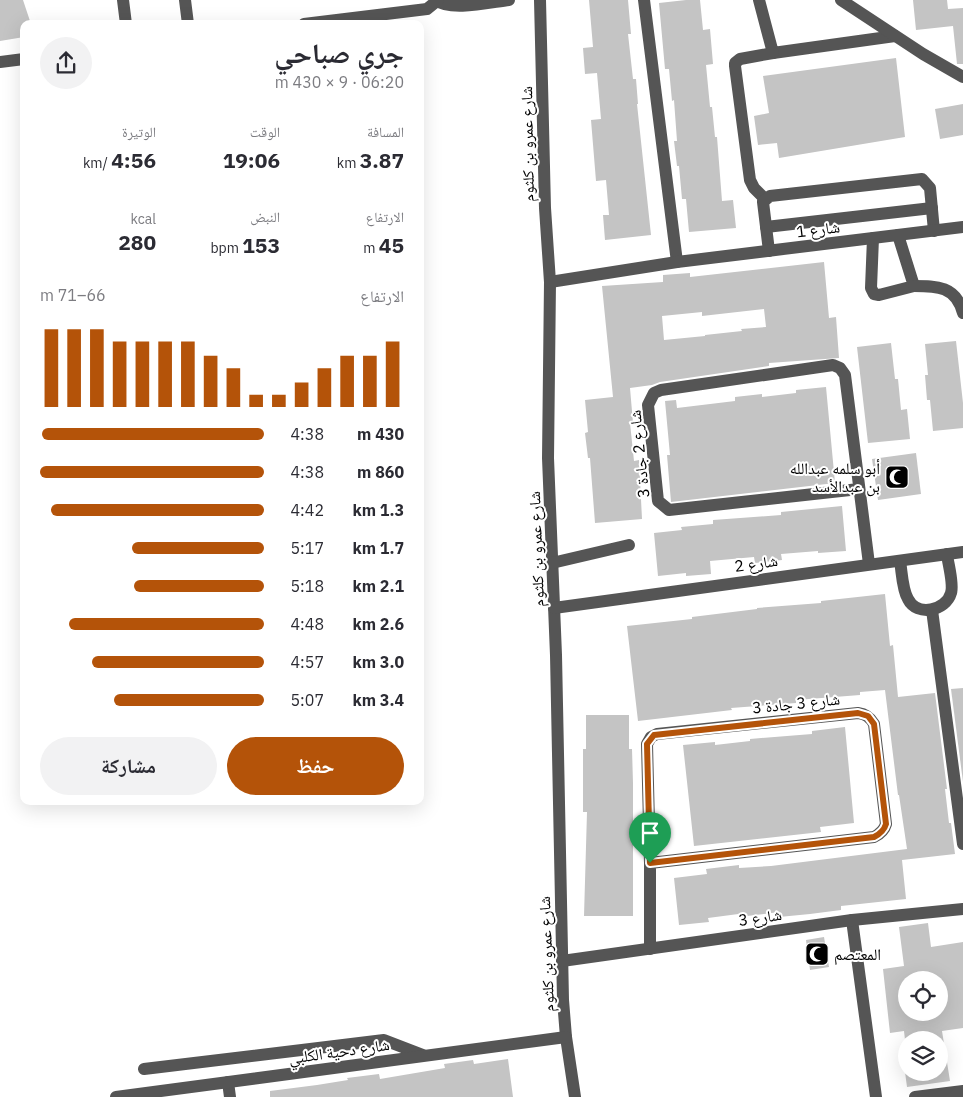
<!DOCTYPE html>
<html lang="ar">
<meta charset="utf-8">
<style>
body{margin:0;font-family:"IBM Plex Sans","Noto Naskh Arabic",sans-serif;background:#f2f2f3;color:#2b2b33;direction:rtl;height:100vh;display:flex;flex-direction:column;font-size:19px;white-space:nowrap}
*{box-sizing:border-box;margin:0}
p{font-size:16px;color:#7c7c81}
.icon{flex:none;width:28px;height:28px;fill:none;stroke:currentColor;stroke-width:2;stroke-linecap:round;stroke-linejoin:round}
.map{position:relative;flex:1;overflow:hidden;direction:ltr}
.sheet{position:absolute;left:20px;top:20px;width:404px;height:785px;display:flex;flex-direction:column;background:#fff;border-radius:10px;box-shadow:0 5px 20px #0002;direction:rtl}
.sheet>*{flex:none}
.fabs{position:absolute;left:898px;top:971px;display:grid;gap:10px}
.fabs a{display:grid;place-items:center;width:50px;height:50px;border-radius:50%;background:#fff;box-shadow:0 5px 20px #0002;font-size:25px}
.pin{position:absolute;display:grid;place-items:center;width:42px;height:42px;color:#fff;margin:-51px -21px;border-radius:50% 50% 50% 0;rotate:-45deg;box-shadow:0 0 5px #0007}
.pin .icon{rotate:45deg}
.round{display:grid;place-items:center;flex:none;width:52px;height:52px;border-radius:26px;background:#f2f2f3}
.overview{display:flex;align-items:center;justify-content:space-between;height:85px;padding:0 20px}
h1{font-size:28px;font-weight:700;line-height:38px}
.metrics{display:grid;grid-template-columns:repeat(3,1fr);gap:8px;height:85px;padding:5px 20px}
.metrics div{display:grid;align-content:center}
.metrics b{font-size:21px;font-weight:700}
.metrics small{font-size:14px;font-weight:400}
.metrics p{font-size:14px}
.chart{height:140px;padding:10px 20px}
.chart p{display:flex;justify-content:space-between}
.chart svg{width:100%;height:90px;margin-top:5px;stroke:#b45309;stroke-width:6}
.action{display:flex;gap:10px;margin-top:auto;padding:10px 20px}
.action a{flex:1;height:58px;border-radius:30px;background:#b45309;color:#fff;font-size:20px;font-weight:700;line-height:58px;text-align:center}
.action a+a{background:#f2f2f3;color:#2b2b33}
ul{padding:0 20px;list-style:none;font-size:16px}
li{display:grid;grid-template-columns:80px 60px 1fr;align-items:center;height:38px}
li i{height:12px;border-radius:6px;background:#b45309}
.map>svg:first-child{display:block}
.building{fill:#c4c4c4;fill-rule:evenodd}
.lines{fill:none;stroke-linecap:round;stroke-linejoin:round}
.minor{stroke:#555;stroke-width:12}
.route-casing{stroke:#fff;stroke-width:10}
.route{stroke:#b45309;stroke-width:6}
.labels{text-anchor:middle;stroke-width:4;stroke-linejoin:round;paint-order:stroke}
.street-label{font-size:16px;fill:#000;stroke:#fff}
.poi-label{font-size:16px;fill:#000;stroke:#fff;text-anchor:end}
</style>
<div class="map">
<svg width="963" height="1097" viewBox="0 0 963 1097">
<rect width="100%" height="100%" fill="#fff"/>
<g class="building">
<path d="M0 0H23L31 24H24V37L0 41Z"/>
<path d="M589 0H628L631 34H628L633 79H636L638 104H637L651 235 605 240 603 215H609L606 180 596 181 591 120 601 119 597 73 585 74 583 48 593 47Z"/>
<path d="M686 0H700L703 30 710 29 713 64 706 65 710 107H712L715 137H717L722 201 733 200 736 228 689 232 686 199H682L679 166H677L674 141H677L674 100 672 101 669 69H665L659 3Z"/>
<path d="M913 0H947L948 9 963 8V64H957L953 26 916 30Z"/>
<path d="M896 58 905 137 779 158 777 143 758 145 754 116 769 113 763 76Z"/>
<path d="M963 104V135L940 139 935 109Z"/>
<path d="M824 262 829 318 836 317 839 358 769 363V366L660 382 652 385 630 388 633 423H630L634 461 639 460 642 519 595 523 590 458H588L585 433 588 432 585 400 613 397 602 286 663 282V275L690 273V277ZM764 309 766 327 741 329 742 331 705 335V336L664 340 662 316 702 312V316Z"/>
<path d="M956 341 963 403V428L933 431 930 400H927L925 375H928L925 344Z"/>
<path d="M891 343 895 379H898L901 410 907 409 910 439 868 443 857 347Z"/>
<path d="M826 387 835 483 671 502 667 455H670L665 401 676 400 677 408 735 401V397L762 394V397L796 393V390Z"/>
<path d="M916 453 921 494 878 500 872 459Z"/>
<path d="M842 506 846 551 818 553V551L781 554 782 560 755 563 754 557 710 561 711 574 686 576V573L658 576 654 533 682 530 681 527 713 524V520L781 515V512Z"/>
<path d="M885 594 890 646 893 645 898 697 935 693 947 789H945L949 823H951L955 854 902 860 906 899 841 906V910L810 914 779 917V912L747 916 746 913 708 918 709 922 679 925 674 878 707 874 706 869 739 865V868L771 866 907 849 899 795H898L885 690 860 692V695L796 700V703L731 708 732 710 638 721 627 626 692 619V617L757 609V608L821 603V601Z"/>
<path d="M963 688V782L951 689Z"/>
<path d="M586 715H629V749H632L633 783V916H584L587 812H583V749H586Z"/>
<path d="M845 727 854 823 820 827 821 832 694 846 683 745 715 742V745L750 741V739L812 734V731Z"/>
<path d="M928 923 931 947 963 942V1028L942 1031 950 1081 907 1087 905 1072H939V1040H905L904 1031 890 1033 883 969 904 966 899 927ZM906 980H939V1012H906Z"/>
<path d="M824 937 829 967 810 970 806 940Z"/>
<path d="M508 1059 513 1097H270V1091L317 1085 348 1080 347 1078 379 1074 380 1079 445 1068 444 1064 473 1060 474 1064Z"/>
</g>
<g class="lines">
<g class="minor">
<path d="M123 0 126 24"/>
<path d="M185 0 188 24"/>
<path d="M436 0C450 12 491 2 509 0"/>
<path d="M540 0 545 208 550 282 548 458 556 655 563 1000 566 1037 575 1097"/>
<path d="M644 0 677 262"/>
<path d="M759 0 773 53 895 36"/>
<path d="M841 0 923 54 963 77"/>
<path d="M304 24 427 9 438 0"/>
<path d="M0 62 24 59"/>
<path d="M765 199 754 188 750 180 735 66V63L740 59 773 53"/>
<path d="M766 227 932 208"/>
<path d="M873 238 871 288 874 294 879 295 914 286 898 235"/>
<path d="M769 251 763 202 770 196 922 179 930 188 934 231"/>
<path d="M550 282 677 262 963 227"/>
<path d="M914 286C937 286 956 286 963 313"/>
<path d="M859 489 669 510 658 501 648 405 654 393 661 390 833 365 840 368 845 375 869 564"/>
<path d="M900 561C902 572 902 589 908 599 917 617 946 611 951 593 954 584 948 564 947 554"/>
<path d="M552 563 629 545"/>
<path d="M554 608 963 552"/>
<path d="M932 610 963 844"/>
<path d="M650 863 874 837C880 834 884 831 886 824L874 724C870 717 866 714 858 713L657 734 651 737 647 744 650 863V949"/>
<path d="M852 920 876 1097"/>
<path d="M562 961 852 920 963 909"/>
<path d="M144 1069 384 1040 423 1055"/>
<path d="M228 1082 230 1097"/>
<path d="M116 1097 566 1037"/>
<path d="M915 1097 963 1091"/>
</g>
</g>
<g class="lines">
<g class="route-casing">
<path id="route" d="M858 713 868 716 874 724 886 824C884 831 880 834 874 837L650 863 647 744 654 735Z"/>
</g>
<use href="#route" class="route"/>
</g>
<defs>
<g id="mosque-square" transform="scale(1.25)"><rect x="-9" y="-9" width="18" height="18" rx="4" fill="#000" stroke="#fff"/><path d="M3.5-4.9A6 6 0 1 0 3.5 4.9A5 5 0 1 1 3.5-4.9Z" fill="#fff"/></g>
</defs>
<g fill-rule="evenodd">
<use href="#mosque-square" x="897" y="477"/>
<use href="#mosque-square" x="817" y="954"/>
</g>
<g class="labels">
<g class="street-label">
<text transform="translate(527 144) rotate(-91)" y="6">شارع عمرو بن كلثوم</text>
<text transform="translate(818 229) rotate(-7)" y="6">شارع 1</text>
<text transform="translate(639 454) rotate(-96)" y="6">شارع 2 جادة 3</text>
<text transform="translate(536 549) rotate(-92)" y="6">شارع عمرو بن كلثوم</text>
<text transform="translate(756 563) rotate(-8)" y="6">شارع 2</text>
<text transform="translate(796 703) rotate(-6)" y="6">شارع 3 جادة 3</text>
<text transform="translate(760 917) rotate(-8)" y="6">شارع 3</text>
<text transform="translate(546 954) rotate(-92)" y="6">شارع عمرو بن كلثوم</text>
<text transform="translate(339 1051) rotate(-8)" y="6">شارع دحية الكلبي</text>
</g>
<g class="poi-label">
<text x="880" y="474">أبو سلمه عبدالله<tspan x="880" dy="18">بن عبدالأسد</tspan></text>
<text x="834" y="960" text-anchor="start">المعتصم</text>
</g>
</g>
</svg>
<div class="fabs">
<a><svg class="icon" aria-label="locate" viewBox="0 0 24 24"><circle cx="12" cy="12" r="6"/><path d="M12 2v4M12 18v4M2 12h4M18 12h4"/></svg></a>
<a><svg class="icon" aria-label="layers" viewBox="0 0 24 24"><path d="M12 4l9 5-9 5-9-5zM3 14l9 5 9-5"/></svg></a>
</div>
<div class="pin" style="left:650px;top:863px;background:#1e9e55"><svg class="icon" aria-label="arrive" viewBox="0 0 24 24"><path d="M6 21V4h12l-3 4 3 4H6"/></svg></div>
<section class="sheet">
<div class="overview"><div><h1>جري صباحي</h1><p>06:20 · 9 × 430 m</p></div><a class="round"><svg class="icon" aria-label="share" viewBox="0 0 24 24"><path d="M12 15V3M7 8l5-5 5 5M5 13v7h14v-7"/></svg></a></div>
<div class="metrics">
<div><p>المسافة</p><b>3.87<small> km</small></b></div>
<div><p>الوقت</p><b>19:06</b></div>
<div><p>الوتيرة</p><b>4:56<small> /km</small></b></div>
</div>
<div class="metrics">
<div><p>الارتفاع</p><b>45<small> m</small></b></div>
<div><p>النبض</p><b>153<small> bpm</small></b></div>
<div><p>kcal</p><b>280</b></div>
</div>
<div class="chart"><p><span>الارتفاع</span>66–71 m</p>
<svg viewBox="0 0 160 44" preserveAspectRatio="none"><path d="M5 44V6M15 44V6M25 44V6M35 44V12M45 44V12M55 44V12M65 44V12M75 44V19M85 44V25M95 44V38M105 44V38M115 44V32M125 44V25M135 44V19M145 44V19M155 44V12"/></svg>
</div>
<ul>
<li><b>430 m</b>4:38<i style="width:99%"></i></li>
<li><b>860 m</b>4:38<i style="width:100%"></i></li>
<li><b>1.3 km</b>4:42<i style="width:95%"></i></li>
<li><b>1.7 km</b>5:17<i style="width:59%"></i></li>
<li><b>2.1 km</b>5:18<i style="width:58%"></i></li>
<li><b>2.6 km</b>4:48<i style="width:87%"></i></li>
<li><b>3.0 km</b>4:57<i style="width:77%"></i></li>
<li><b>3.4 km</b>5:07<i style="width:67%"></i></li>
</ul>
<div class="action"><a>حفظ</a><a>مشاركة</a></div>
</section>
</div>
